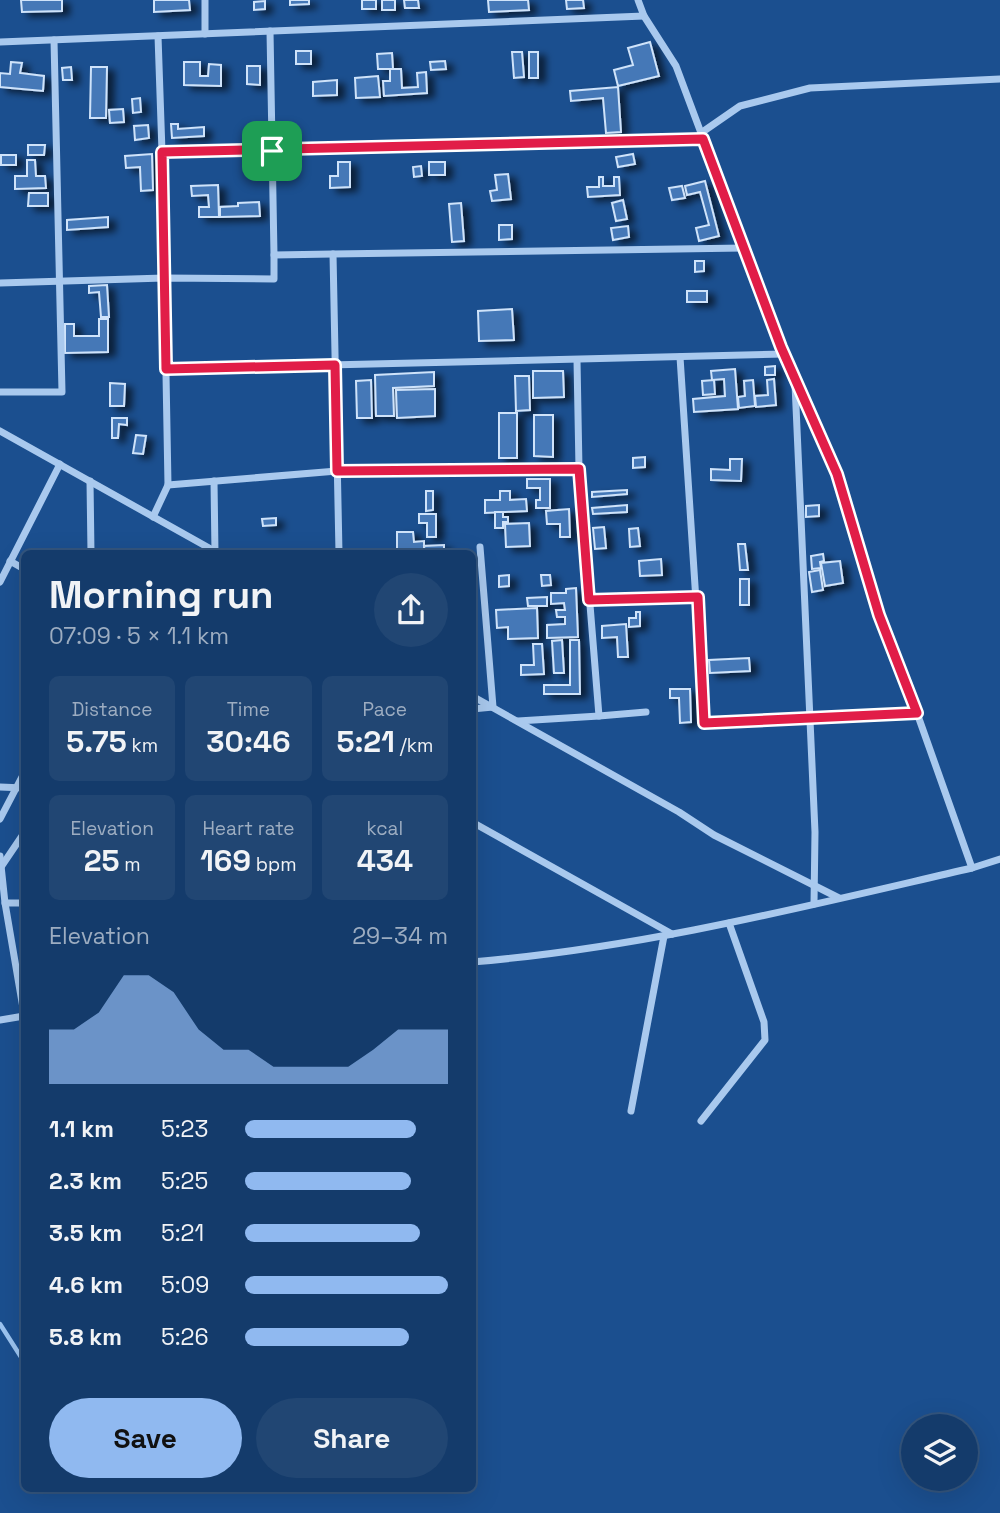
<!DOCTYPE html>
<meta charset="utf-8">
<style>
body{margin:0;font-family:"Space Grotesk",sans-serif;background:#214673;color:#f1f3f6;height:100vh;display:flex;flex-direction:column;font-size:26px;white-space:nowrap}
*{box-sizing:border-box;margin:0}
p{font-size:23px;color:#9dadc1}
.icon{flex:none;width:38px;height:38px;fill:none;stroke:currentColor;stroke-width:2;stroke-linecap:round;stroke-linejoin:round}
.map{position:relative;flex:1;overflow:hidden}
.sheet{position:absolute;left:21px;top:550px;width:455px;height:942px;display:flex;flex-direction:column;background:#143b6b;border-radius:10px;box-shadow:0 7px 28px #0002,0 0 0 2px #33557e}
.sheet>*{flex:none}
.buttons{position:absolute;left:901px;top:1414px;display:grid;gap:14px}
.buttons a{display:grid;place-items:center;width:77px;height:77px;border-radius:50%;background:#143b6b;box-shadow:0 7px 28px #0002,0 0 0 2px #33557e;font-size:35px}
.pin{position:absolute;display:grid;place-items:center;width:60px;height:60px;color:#fff;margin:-30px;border-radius:14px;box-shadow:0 4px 10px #0006}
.round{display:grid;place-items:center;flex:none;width:74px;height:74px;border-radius:37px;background:#214673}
.headline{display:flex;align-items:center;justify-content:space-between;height:119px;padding:0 28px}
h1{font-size:38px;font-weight:800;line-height:52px}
.metrics{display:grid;grid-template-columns:repeat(3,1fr);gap:10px;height:119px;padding:7px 28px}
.metrics div{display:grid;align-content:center;border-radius:10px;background:#214673;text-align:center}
.metrics b{font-size:30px;font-weight:800}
.metrics small{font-size:19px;font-weight:400}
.metrics p{font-size:19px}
.chart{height:196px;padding:14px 28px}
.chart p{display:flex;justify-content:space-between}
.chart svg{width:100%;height:126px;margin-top:7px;fill:#90b9f0;opacity:.7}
.action{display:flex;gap:14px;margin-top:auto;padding:14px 28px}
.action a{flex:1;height:80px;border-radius:42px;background:#90b9f0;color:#111;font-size:28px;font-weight:800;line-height:80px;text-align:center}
.action a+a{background:#214673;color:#f1f3f6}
ul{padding:0 28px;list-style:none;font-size:23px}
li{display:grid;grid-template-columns:112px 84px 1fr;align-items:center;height:52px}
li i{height:18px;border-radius:9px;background:#90b9f0}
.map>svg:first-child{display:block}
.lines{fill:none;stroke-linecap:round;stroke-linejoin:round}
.stream{stroke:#9cc4f0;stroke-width:4.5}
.building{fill:#4478b7;stroke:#cfe3fa;stroke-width:2;filter:url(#shadow)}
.minor{stroke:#a9c9ee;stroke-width:7}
.route-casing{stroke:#fff;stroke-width:14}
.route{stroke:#e11d48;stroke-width:9}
</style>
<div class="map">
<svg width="1000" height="1513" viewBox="0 0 1000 1513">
<defs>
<filter id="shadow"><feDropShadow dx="7" dy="4" stdDeviation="3.5" flood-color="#0009"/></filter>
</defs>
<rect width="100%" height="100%" fill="#1b4f8f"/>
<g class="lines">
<path class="stream" d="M0 1324 21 1357"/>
</g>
<g class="building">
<path d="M21 0H62V11L22 12Z"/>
<path d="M154 0H189L190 10 154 12Z"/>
<path d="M290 0H309V4L290 5Z"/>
<rect x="362" y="0" width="14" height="9"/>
<rect x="382" y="0" width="13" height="10"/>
<path d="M404 0H418L419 8H405Z"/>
<path d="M488 0H528L529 10 489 12Z"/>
<path d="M566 0H583L584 8 567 9Z"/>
<path d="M265 1V9L254 10V2Z"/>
<path d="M650 42 659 76 618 86 614 70 633 65 628 48Z"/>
<rect x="296" y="51" width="15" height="13"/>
<path d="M512 52H522L524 77 514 78Z"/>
<rect x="529" y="52" width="9" height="26"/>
<path d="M392 53 393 69H378L377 54Z"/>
<path d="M445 61 446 69 431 70 430 62Z"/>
<path d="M11 62 22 63 20 73 44 76 43 91 0 87V73L10 74Z"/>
<path d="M184 62H200V76H208L209 64 221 65V86L184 85Z"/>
<path d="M247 66H260V85L247 84Z"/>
<path d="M71 67 72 80H63L62 68Z"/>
<path d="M91 67H107L106 118H90Z"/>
<path d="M390 69H401L402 88 418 87 417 73 426 72 427 93 384 96 383 81H390Z"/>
<path d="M378 76 380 97 356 98 355 78Z"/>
<path d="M337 80V95L313 96V82Z"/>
<path d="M618 87 621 132 606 133 603 98 571 101 570 91Z"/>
<path d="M140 98 141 112 133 113 132 99Z"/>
<path d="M123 109 124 122 110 123 109 110Z"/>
<path d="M171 124H178V129L204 127V136L172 138Z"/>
<path d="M148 125 149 138 135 140 134 126Z"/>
<path d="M28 145H45L44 155H28Z"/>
<path d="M152 154 153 190 141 191 140 167 126 168 125 156Z"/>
<path d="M633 154 635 164 618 167 616 157Z"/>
<rect x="1" y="155" width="15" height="10"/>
<path d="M27 160H35L36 176H45L46 188 15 189V176H27Z"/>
<path d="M338 162H350V187L330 188V176H338Z"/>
<rect x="429" y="162" width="16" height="13"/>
<path d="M421 166 422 176 414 177 413 167Z"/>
<path d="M508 174 511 199 492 201 490 191 497 190 495 175Z"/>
<path d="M599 177H603V186H614V177H619L620 195 588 197 587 187H599Z"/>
<path d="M705 181 719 236 699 241 696 228 709 225 700 192 687 195 685 186Z"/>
<path d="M218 185 219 217H199V207H209L208 195 192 196 191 186Z"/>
<path d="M682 186 685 198 672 200 669 188Z"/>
<path d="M29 193H48V206H28Z"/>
<path d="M623 200 627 219 616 221 612 203Z"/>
<path d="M259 202 260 216 220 217V207L238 206V203Z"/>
<path d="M461 203 464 241 452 242 449 204Z"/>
<path d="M108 217V227L67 230V220Z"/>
<path d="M499 225H512V239L499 240Z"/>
<path d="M628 226 629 237 613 240 611 228Z"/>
<path d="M695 261H704V271L695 272Z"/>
<path d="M107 285 109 317H101L99 292 89 293V286Z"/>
<rect x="687" y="291" width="20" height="11"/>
<path d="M512 309 514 340 479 341 478 311Z"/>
<path d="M99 319H108V352L65 353V324H74V336H99Z"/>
<path d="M775 366V375H765V367Z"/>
<path d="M735 369 738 409 694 412 693 399 725 396 724 379 712 380 711 371Z"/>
<path d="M533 371H563L564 397 533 398Z"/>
<path d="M434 372V386L393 388 394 416H376L375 375Z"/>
<path d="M515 376H529L530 410 516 411Z"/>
<path d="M774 379 776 405 756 407 755 396 768 395 767 380Z"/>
<path d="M371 380 372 418H357L356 381Z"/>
<path d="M714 380 715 394 703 395 702 381Z"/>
<path d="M753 380 755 406 739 408 738 397 745 396 744 381Z"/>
<path d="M110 383 125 384 124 406H110Z"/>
<path d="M435 389V416L397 418 396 390Z"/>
<rect x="499" y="413" width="18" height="45"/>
<path d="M534 415H553V457L534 456Z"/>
<path d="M112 418H127V425L119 424 118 438H112Z"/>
<path d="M136 435 146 436 143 454 133 453Z"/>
<path d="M645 457V467L633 468V458Z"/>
<path d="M730 459H742L741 481 711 480V469L730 470Z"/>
<path d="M527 479H550V508H536V500H540V488H527Z"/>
<path d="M627 490V494L592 497V492Z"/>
<path d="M426 491H433V510L426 511Z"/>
<path d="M500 491H510V500L526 499 527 511 485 513V500H500Z"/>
<path d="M627 505V512L593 514 592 508Z"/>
<path d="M819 505V516L806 517V506Z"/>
<path d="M569 509 570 537H560V524H547L546 511Z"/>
<path d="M495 512H503V517H508V522H503V528H495Z"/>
<path d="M419 514H436V537H427V523H419Z"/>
<path d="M276 518V525L263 526 262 519Z"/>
<path d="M529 523 530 546 506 547 505 524Z"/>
<path d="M604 527 606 548 595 549 593 528Z"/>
<path d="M638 528 640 546 630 547 629 529Z"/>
<path d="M397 532H413L414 542 424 541V553H397Z"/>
<path d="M738 544H745L748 570H740Z"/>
<path d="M444 545V553H425L424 546Z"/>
<path d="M823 554 824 561 820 562 821 568 812 569 811 556Z"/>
<path d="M661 559 662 575 640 576 639 561Z"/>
<path d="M840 561 843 583 825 586 821 563Z"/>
<path d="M820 570 823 590 812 592 809 572Z"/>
<path d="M509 575V586L499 587V576Z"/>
<path d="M541 575H550L551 585 542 586Z"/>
<rect x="740" y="579" width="9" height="26"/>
<path d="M576 588 578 637 547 638V625L565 624V617H557L556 610H565L564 603 551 604V593H566V589Z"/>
<path d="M547 597V606H528L527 598Z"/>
<path d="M537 608 538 638 508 639V627L497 628 496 610Z"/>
<path d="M636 612H640V626L629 627V618H636Z"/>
<path d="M626 624 628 657H618L617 637 602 638V626Z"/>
<path d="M562 640 564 673H554L552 641Z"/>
<path d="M570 640H579L580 694H544V685H570Z"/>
<path d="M533 644H542L544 674 521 675V665H534Z"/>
<path d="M749 658 750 671 710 673 709 660Z"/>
<path d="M670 689H690L691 722 680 723 679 698H670Z"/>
</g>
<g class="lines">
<g class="minor">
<path d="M644 16 676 66 781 347 837 474 879 615 917 713 972 868"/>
<path d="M270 31 274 255 333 254"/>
<path d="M205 34V0"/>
<path d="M158 36 162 152 703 139"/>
<path d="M0 42 644 16 638 0"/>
<path d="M701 133 740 106 810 88 1000 79"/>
<path d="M0 283 164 278 274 279V255"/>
<path d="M680 357 704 723 917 713"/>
<path d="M166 369 784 354"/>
<path d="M795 384 815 832 814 904"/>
<path d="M0 392H62L54 40"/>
<path d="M0 431 218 553"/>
<path d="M90 481 91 553"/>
<path d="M214 481 215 553"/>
<path d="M168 485 337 471 579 469 577 360"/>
<path d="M153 517 168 485 162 152"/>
<path d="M339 553 333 254 744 248"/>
<path d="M10 561 24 569"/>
<path d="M0 582 60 464"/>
<path d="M589 600 698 597"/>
<path d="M472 696 679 812 714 835 839 898"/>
<path d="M472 709 493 707 480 547"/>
<path d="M599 716 646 712"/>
<path d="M518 721 599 716 579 469"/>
<path d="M0 787 24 788"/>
<path d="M0 819 24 773"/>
<path d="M472 822 672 934"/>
<path d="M0 856 5 903 24 1014"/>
<path d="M1 867 24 833"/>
<path d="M5 903H24"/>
<path d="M472 962C642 948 807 906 972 868L1000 859"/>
<path d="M0 1020 24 1016"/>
<path d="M631 1111 664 936"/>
<path d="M701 1121 765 1040 764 1022 729 923"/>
</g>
</g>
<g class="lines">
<g class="route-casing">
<path id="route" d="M703 139 781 347 837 474 879 615 917 713 704 723 698 597 589 600 579 469 337 471 335 365 166 369 162 152Z"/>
</g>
<use href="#route" class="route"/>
</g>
</svg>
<div class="buttons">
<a><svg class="icon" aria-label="layers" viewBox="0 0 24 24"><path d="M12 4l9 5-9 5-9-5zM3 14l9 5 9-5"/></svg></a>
</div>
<div class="pin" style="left:272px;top:151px;background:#1e9e55"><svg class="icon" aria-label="arrive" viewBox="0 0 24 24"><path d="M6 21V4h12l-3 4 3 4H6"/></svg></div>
<section class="sheet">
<div class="headline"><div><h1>Morning run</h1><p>07:09 · 5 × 1.1 km</p></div><a class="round"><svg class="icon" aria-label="share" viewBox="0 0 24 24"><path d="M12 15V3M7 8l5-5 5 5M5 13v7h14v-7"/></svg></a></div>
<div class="metrics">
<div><p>Distance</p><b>5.75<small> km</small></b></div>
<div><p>Time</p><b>30:46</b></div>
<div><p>Pace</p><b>5:21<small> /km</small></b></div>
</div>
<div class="metrics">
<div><p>Elevation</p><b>25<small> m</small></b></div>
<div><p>Heart rate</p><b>169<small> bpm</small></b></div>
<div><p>kcal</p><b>434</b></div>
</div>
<div class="chart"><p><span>Elevation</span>29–34 m</p>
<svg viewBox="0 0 160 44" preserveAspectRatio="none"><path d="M0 44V25L10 25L20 19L30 6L40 6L50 12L60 25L70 32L80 32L90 38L100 38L110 38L120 38L130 32L140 25L150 25L160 25V44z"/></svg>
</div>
<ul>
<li><b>1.1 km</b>5:23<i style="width:84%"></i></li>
<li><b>2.3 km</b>5:25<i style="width:82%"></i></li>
<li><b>3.5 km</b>5:21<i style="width:86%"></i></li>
<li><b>4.6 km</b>5:09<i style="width:100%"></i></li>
<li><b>5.8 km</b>5:26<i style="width:81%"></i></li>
</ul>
<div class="action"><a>Save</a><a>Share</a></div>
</section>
</div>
